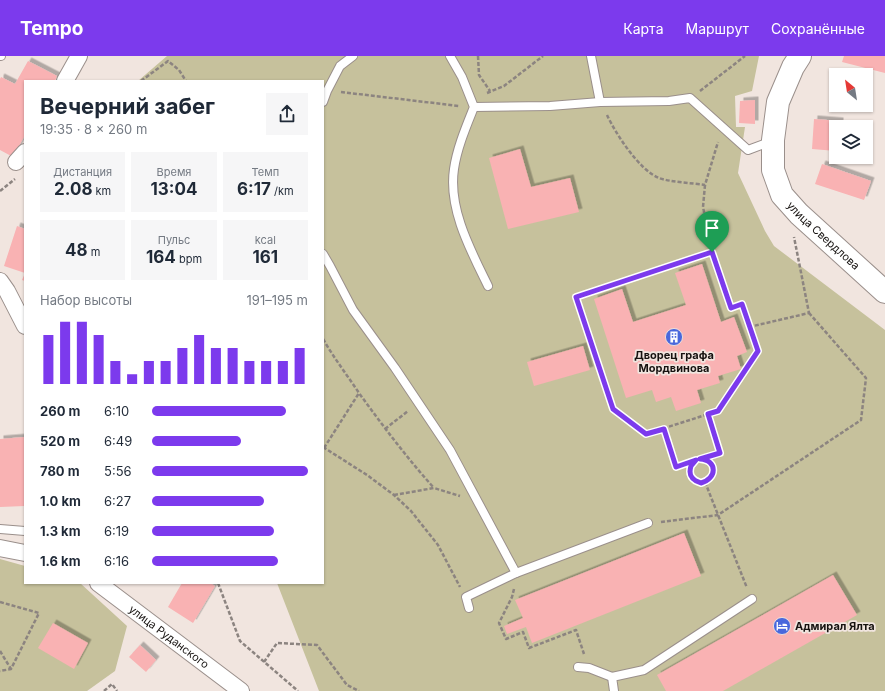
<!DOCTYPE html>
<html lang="ru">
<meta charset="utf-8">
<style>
body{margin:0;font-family:Inter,sans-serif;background:#f6f6f7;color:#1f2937;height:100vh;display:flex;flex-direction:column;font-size:15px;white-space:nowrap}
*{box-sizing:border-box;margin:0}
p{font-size:13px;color:#747a83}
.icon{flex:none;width:22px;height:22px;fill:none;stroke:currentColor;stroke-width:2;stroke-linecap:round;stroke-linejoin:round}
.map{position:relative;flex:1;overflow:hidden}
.side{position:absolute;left:24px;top:24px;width:300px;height:504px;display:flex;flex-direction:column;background:#fff;border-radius:0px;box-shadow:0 1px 3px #0004}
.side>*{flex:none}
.needle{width:26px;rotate:330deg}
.fabs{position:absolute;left:829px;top:12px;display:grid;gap:8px}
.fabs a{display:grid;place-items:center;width:44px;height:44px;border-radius:0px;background:#fff;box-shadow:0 1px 3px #0004;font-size:20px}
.pin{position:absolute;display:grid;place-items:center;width:34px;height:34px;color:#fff;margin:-41px -17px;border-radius:50% 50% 50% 0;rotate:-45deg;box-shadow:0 0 4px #0007}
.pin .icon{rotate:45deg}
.round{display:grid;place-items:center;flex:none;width:42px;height:42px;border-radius:0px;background:#f6f6f7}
.head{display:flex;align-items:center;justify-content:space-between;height:68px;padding:0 16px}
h1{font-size:22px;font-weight:700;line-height:30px}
.metrics{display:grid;grid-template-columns:repeat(3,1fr);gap:6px;height:68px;padding:4px 16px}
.metrics div{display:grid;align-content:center;border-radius:0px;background:#f6f6f7;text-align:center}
.metrics b{font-size:17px;font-weight:700}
.metrics small{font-size:11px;font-weight:400}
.metrics p{font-size:11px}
.chart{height:112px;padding:8px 16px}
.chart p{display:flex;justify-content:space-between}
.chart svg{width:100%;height:72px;margin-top:4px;stroke:#7c3aed;stroke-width:6}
ul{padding:0 16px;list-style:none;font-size:13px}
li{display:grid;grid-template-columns:64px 48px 1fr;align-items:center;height:30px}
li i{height:10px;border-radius:5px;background:#7c3aed}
header{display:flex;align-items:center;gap:24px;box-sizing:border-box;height:56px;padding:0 20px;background:#7c3aed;color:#fff}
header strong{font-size:19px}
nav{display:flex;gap:22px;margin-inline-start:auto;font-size:14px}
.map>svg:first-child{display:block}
.green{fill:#c6c19c}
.building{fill:#f9b2b3;filter:url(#shadow)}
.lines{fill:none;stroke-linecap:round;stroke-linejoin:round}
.service-casing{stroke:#9a8f8b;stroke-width:10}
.minor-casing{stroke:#9a8f8b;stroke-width:18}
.secondary-casing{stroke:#9a8f8b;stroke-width:24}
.path{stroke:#8c8480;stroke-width:2.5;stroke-dasharray:4 2;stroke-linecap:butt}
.service{stroke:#fff;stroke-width:8}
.minor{stroke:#fff;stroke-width:16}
.secondary{stroke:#fff;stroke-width:22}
.route-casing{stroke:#fff;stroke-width:8}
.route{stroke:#7c3aed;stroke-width:5}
.labels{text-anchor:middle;stroke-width:3.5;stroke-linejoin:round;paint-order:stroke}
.street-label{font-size:11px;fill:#161210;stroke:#f1e5df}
.poi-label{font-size:11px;font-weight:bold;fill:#161210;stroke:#f1e5df}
</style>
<header>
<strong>Tempo</strong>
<nav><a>Карта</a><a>Маршрут</a><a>Сохранённые</a></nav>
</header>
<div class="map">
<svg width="885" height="635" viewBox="0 0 885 635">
<defs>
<filter id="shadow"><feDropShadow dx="3.5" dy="-3.5" stdDeviation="0" flood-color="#0004"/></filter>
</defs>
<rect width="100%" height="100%" fill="#f1e5df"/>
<g class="green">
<path d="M167 0H759L752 35 735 40 736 71H745L738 117 765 175 774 190 885 274V635H319L277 527H323V25H138Z"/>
<path d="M0 503 25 510V527H80L127 570 115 615 87 635H0Z"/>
</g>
<g class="building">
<path d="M844 0H885V17L842 6Z"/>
<path d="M28 5 57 20 55 25H25V79L13 101 0 94V23L1 21 15 28Z"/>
<path d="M755 44V68L739 67 740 45Z"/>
<path d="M814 63 840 65V71H836V95L812 93Z"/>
<path d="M520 93 531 131 570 122 579 156 508 173 489 102Z"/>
<path d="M822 108 871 125 864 144 815 128Z"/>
<path d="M17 170 25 173V225L22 224 25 217 4 210Z"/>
<path d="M702 208 721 266 734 261 747 296 737 300 741 313 718 320 720 327 697 334 701 347 676 355 671 341 656 346 652 334 626 342 594 243 622 233 633 266 686 249 675 217Z"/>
<path d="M583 290 590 314 534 330 527 306Z"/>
<path d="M25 381V450L0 451V383Z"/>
<path d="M684 477 701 520 532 587 526 571 507 578 504 570 523 562 515 544Z"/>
<path d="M833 519 857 559 723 635H666L657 619Z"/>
<path d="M182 527H210L215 530 193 567 168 551Z"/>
<path d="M53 567 88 587 74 613 38 592Z"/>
<path d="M140 589 156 604 146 616 129 601Z"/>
</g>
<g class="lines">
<g class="service-casing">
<g id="service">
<path d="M0 0H1"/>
<path d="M450 0 462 21 474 51C466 71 457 92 454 113 448 153 471 195 488 230"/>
<path d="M591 0 600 46"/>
<path d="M323 46 327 35 340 10 353 0"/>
<path d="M474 51 550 50 600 46 669 45 690 42 748 94 772 85"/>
<path d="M323 198 330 210 353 254 395 312 450 394 516 517"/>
<path d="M0 473 25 475"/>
<path d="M469 552 466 541 516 517 648 467"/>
<path d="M578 611 589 612 612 621"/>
<path d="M614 635 612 621 644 614 752 543"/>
</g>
</g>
<g class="minor-casing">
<g id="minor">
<path d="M65 25 79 0"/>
<path d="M16 106 25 96"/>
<path d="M0 225 7 235 25 270"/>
<path d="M0 492 25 497"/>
<path id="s1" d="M98 527 241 635"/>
</g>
</g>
<g class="secondary-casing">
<g id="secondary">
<path id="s2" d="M800 0 793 11 778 46 773 84V114L782 139 799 158 885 236"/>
</g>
</g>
<g class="path">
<path d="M478 0 479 19 490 35"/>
<path d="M141 25 168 5 179 14 186 25"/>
<path d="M700 35 745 0"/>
<path d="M341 36 459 50"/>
<path d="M487 37 504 30 543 0"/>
<path d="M607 59C616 78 639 114 659 122 670 126 692 127 705 129L718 86"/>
<path d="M705 129 703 151 712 196"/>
<path d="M0 135 15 123"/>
<path d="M712 196 731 252 742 248 758 295 718 355 646 378 613 353 576 241Z"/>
<path d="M749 271 809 257 794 181"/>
<path d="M323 283C334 302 347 319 359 337 383 370 407 402 434 432"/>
<path d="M385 373 408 355"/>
<path d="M664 373 676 411 694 405"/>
<path d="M323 391 367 419 394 439 411 455 438 489 460 531"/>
<path d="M324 392 359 337"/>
<path d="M703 402 720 397 708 358"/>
<circle cx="702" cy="415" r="12"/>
<path d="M705 426 747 532"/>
<path d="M394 439 434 432 460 440"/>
<path d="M661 466 718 459 861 364 866 322 809 257"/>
<path d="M218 527 240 585 298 635"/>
<path d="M514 533 512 541 499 567 506 583 523 576 529 592 576 574 584 598"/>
<path d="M0 546 39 557 11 613 0 615"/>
<path d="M0 595 11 613"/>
<path d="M264 606 277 587 317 589 347 629 359 635"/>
<path d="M104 635 112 628 117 635"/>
</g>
<use href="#service" class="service"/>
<use href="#minor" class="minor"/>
<use href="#secondary" class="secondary"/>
</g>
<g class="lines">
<g class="route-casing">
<path id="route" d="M712 196 731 252 742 248 758 295 718 355 708 358 720 397 700 403C718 404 717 423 701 427 692 424 688 419 691 410L696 404 676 411 664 373 646 378 613 353 576 241Z"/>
</g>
<use href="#route" class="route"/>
</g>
<defs>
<g id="building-disc" transform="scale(0.9)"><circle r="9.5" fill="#4968dc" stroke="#f1e5df"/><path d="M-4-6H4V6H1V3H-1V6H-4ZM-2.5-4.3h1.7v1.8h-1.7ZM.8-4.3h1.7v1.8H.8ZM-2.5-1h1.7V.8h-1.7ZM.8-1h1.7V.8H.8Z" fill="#fff"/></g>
<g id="hotel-disc" transform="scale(0.9)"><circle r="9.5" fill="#4968dc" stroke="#f1e5df"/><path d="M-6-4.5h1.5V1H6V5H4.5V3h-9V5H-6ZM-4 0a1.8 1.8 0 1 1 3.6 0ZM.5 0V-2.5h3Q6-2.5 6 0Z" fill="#fff"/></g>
</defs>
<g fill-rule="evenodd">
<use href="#building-disc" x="674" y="281"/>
<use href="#hotel-disc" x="782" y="570"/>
</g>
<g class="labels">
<g class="street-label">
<text dy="4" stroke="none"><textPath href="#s2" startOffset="204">улица Свердлова</textPath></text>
<text dy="4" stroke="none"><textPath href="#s1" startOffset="89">улица Руданского</textPath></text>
</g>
<g class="poi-label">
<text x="674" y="303">Дворец графа<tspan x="674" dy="13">Мордвинова</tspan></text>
<text x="795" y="574" text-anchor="start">Адмирал Ялта</text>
</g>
</g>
</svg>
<div class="fabs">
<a><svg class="needle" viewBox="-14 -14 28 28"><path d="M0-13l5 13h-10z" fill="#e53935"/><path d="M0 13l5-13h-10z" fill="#747a83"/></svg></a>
<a><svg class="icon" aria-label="layers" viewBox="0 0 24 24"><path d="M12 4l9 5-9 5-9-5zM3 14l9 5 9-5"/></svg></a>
</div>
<div class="pin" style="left:712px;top:196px;background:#1e9e55"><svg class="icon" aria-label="arrive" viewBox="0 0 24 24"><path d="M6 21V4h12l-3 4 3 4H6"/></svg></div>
<section class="side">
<div class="head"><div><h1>Вечерний забег</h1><p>19:35 · 8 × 260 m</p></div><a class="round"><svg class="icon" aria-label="share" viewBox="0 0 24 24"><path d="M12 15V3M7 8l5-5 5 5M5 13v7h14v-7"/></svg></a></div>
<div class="metrics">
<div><p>Дистанция</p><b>2.08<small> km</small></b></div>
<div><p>Время</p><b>13:04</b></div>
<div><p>Темп</p><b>6:17<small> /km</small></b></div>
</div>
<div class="metrics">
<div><b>48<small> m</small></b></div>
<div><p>Пульс</p><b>164<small> bpm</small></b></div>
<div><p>kcal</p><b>161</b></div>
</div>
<div class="chart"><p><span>Набор высоты</span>191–195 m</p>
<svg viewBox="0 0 160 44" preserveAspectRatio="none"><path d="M5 44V14M15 44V6M25 44V6M35 44V14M45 44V30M55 44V38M65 44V30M75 44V30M85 44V22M95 44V14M105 44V22M115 44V22M125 44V30M135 44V30M145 44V30M155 44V22"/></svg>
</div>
<ul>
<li><b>260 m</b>6:10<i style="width:86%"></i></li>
<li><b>520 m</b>6:49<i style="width:57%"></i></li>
<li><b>780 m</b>5:56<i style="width:100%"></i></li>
<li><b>1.0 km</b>6:27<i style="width:72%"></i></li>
<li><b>1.3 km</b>6:19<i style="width:78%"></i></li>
<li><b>1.6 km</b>6:16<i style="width:81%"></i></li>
</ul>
</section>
</div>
